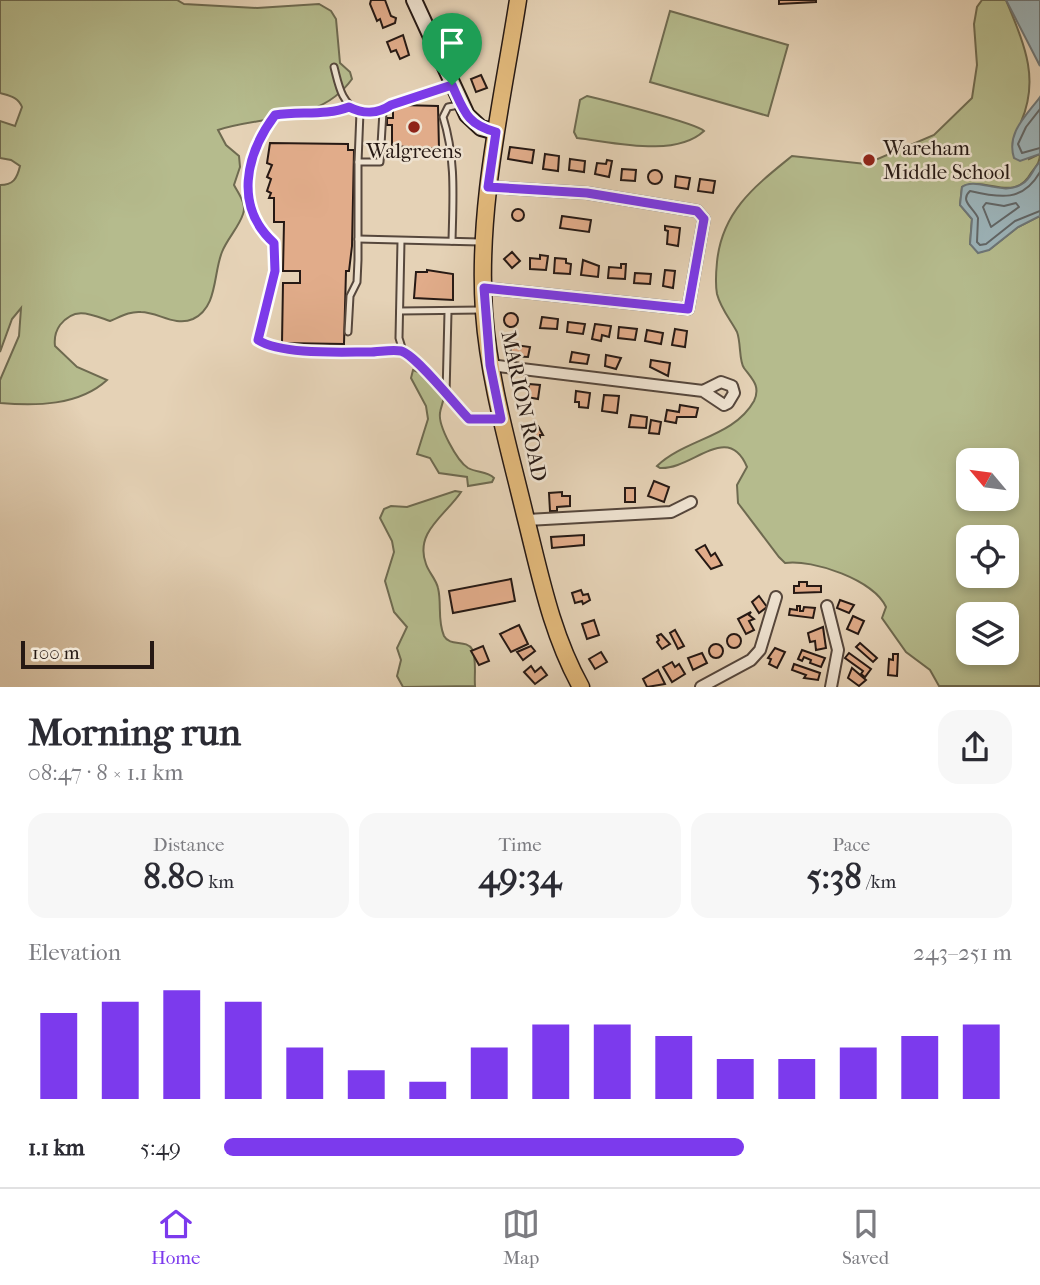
<!DOCTYPE html>
<meta charset="utf-8">
<style>
body{margin:0;font-family:"IM FELL French Canon",serif;background:#f7f7f7;color:#2b2b33;height:100vh;display:flex;flex-direction:column;font-size:26px;white-space:nowrap}
*{box-sizing:border-box;margin:0}
p{font-size:23px;color:#7c7c81}
.icon{flex:none;width:38px;height:38px;fill:none;stroke:currentColor;stroke-width:2;stroke-linecap:round;stroke-linejoin:round}
.map{position:relative;height:687px;overflow:hidden}
.side{display:flex;flex-direction:column;background:#fff;flex:1}
.side>*{flex:none}
.needle{width:46px;rotate:299deg}
.tools{position:absolute;left:956px;top:448px;display:grid;gap:14px}
.tools a{display:grid;place-items:center;width:63px;height:63px;border-radius:14px;background:#fff;box-shadow:0 4px 10px #0003;font-size:35px}
.scale{position:absolute;left:21px;bottom:18px;width:133px;box-sizing:border-box;padding-left:7px;border:4px solid #261914;border-top:0;font-size:19px;line-height:24px;white-space:nowrap;color:#261914;-webkit-text-stroke:5px #eee2d0;paint-order:stroke}
.pin{position:absolute;display:grid;place-items:center;width:60px;height:60px;color:#fff;margin:-72px -30px;border-radius:50% 50% 50% 0;rotate:-45deg;box-shadow:0 0 7px #0007}
.pin .icon{rotate:45deg}
.round{display:grid;place-items:center;flex:none;width:74px;height:74px;border-radius:21px;background:#f7f7f7}
.summary{display:flex;align-items:center;justify-content:space-between;height:119px;padding:0 28px}
h1{font-size:38px;font-weight:800;line-height:52px}
.stats{display:grid;grid-template-columns:repeat(3,1fr);gap:10px;height:119px;padding:7px 28px}
.stats div{display:grid;align-content:center;border-radius:18px;background:#f7f7f7;text-align:center}
.stats b{font-size:35px;font-weight:800}
.stats small{font-size:19px;font-weight:400}
.stats p{font-size:19px}
.chart{height:196px;padding:14px 28px}
.chart p{display:flex;justify-content:space-between}
.chart svg{width:100%;height:126px;margin-top:7px;stroke:#7c3aed;stroke-width:6}
ul{padding:0 28px;list-style:none;font-size:23px}
li{display:grid;grid-template-columns:112px 84px 1fr;align-items:center;height:52px}
li i{height:18px;border-radius:9px;background:#7c3aed}
.menu{display:flex;justify-content:space-around;align-items:center;height:98px;border-top:2px solid #e1e1e2;background:#fff;font-size:19px;color:#7c7c81}
.menu a{display:grid;justify-items:center;gap:4px}
.menu .on{color:#7c3aed}
.map>svg:first-child{display:block}
.green{fill:#b5bb8d;stroke:#6e6a50;stroke-width:2;fill-rule:evenodd}
.water{fill:#9cb4ba;stroke:#6d7678;stroke-width:2}
.lines{fill:none;stroke-linecap:round;stroke-linejoin:round}
.shore{stroke:#616667;stroke-width:2}
.building{fill:#e1ac8a;stroke:#261914;stroke-width:2}
.lane-casing{stroke:#56473c;stroke-width:9}
.street-casing{stroke:#56473c;stroke-width:14}
.secondary-casing{stroke:#261914;stroke-width:18}
.primary-casing{stroke:#261914;stroke-width:19}
.lane{stroke:#eee2d0;stroke-width:5}
.street{stroke:#eee2d0;stroke-width:10}
.secondary{stroke:#eee2d0;stroke-width:14}
.primary{stroke:#e2b97b;stroke-width:16}
.route-casing{stroke:#fff;stroke-width:14}
.route{stroke:#7c3aed;stroke-width:9}
.poi-dot{fill:#8f2418;stroke:#eee2d0;stroke-width:2.5}
.labels{text-anchor:middle;stroke-width:5;stroke-linejoin:round;paint-order:stroke}
.poi-label{font-size:21px;fill:#261914;stroke:#eee2d0;text-anchor:start}
.street-label{font-size:21px;fill:#261914;stroke:#eee2d0}
</style>
<div class="map">
<svg width="1040" height="687" viewBox="0 0 1040 687">
<rect width="100%" height="100%" fill="#e5d2b6"/>
<filter id="stains"><feTurbulence type="fractalNoise" baseFrequency=".00286" numOctaves="4"/><feColorMatrix values="0 0 0 0 .2 0 0 0 0 .09 0 0 0 0 .02 0 0 0 .5 -.17"/></filter>
<radialGradient id="worn" r=".72"><stop offset=".6" stop-color="#630" stop-opacity="0"/><stop offset="1" stop-color="#630" stop-opacity=".3"/></radialGradient>
<g class="green">
<path d="M0 0H177L184 4 257 8 319 4 331 11 336 19 340 63 350 72 352 79C321 123 264 115 218 130L226 145 239 156 240 167 234 185C238 193 247 204 243 214 239 227 227 239 222 252 213 274 218 307 193 319 175 327 158 312 141 312 129 311 120 317 110 321 90 314 75 306 60 325 55 332 54 338 55 346L77 367 107 380C79 406 35 406 0 403V380L19 336 21 308 12 319 0 352V185C13 185 17 179 20 166L11 160 0 158V121L15 126 22 107C18 97 10 96 0 93Z"/>
<path d="M982 0H1006C1024 44 1040 78 1021 122L1029 159 1040 154C1040 163 1036 166 1031 173 1014 204 985 175 962 187L960 205 972 219 970 244 989 250 1018 227 1040 216V686H939L930 670 906 652 882 618 886 607C874 580 813 559 785 563L779 557 738 503 737 485 747 467C728 421 692 470 660 468L657 466C685 439 734 437 754 401 761 386 752 379 744 368 739 362 741 342 737 332 730 319 721 309 717 294 715 283 716 272 717 262 722 211 755 186 792 156L866 164 934 135 972 98 977 65 974 24 977 7ZM968 460H1006V499H968ZM968 537H1006V576H968ZM968 614H1006V653H968Z"/>
<path d="M670 11 788 45 768 116 650 82Z"/>
<path d="M587 96C604 100 696 123 704 131 675 158 613 142 577 138L574 132 580 100Z"/>
<path d="M413 370 426 375 444 391C445 400 441 405 440 413 438 426 457 461 468 468 477 473 487 471 494 478L492 482 468 486 467 477 439 473 430 458 417 454 428 419 426 406 411 378Z"/>
<path d="M455 491 461 492C446 515 414 532 426 564 429 573 436 579 438 588 442 604 437 620 444 636 450 647 466 639 472 649 477 659 474 675 475 686L403 687 397 676 401 660 397 648 407 627 394 612 385 581 394 552 392 541 380 518 384 509 391 506 407 507Z"/>
</g>
<g class="water">
<path d="M1006 0H1040V66Z"/>
<path d="M1040 97V154L1020 161 1014 158C1006 133 1026 116 1040 97Z"/>
<path d="M1040 162V216L1018 227 989 250 978 253 970 244 972 219 960 205 962 187C975 176 1003 197 1022 184 1031 179 1033 168 1040 162Z"/>
</g>
<g class="lines">
<g class="shore">
<path d="M1040 109 1026 127 1018 144 1022 153 1040 148"/>
<path d="M1040 172C1023 202 1000 198 970 191 959 201 974 208 978 218L977 242 980 245 986 244 1015 221 1040 211"/>
<path d="M986 203 1004 206 1016 203 1019 207 991 227 983 207Z"/>
</g>
</g>
<g class="building">
<path d="M371 0H385L391 16 396 18 395 23 383 28 380 19 377 21 370 4Z"/>
<path d="M779 0H816V2L779 4Z"/>
<path d="M464 25 473 42 461 47 454 29Z"/>
<path d="M403 35 409 55 400 59 396 50 391 52 387 42Z"/>
<path d="M481 75 487 88 476 92 471 79Z"/>
<path d="M400 105 438 106 439 149 392 146V125H387V118H393V109Z"/>
<path d="M270 143 348 144V150H354L352 246 349 271H346L344 344 282 343 283 283H300V271H283L284 222H274V198H269L271 193 267 191 271 179 267 177 272 165 267 163Z"/>
<path d="M510 147 534 150 532 163 508 159Z"/>
<path d="M545 154 559 156 558 171 543 169Z"/>
<path d="M570 159 585 161 584 172 569 170Z"/>
<path d="M607 160 612 161 609 177 595 174 597 163 606 164Z"/>
<path d="M622 169 636 170 635 181 621 180Z"/>
<circle cx="655" cy="177" r="7"/>
<path d="M676 176 690 178 688 189 675 187Z"/>
<path d="M700 179 715 181 713 193 698 191Z"/>
<circle cx="518" cy="215" r="6"/>
<path d="M562 216 591 220 589 232 560 228Z"/>
<path d="M665 226 680 228 678 246 667 244 668 231 665 230Z"/>
<path d="M512 252 520 261 512 268 504 259Z"/>
<path d="M540 255 548 256 546 270 530 269V258L540 259Z"/>
<path d="M555 258 566 259V263L571 264 570 274 554 273Z"/>
<path d="M583 260 599 266 598 277 581 275Z"/>
<path d="M621 264H626L625 279 608 278 609 267 621 268Z"/>
<path d="M427 270 453 274V300L414 298 416 272H427Z"/>
<path d="M665 270 675 271 673 288 663 286Z"/>
<path d="M635 273 651 274 650 284 634 283Z"/>
<circle cx="511" cy="320" r="7"/>
<path d="M542 317 558 319 557 329 540 328Z"/>
<path d="M568 322 585 324 583 334 567 332Z"/>
<path d="M595 324 611 326 609 337 602 335 601 341 592 339Z"/>
<path d="M619 327 637 329 635 340 618 338Z"/>
<path d="M675 329 687 331 685 347 672 345Z"/>
<path d="M647 330 663 333 661 344 645 341Z"/>
<path d="M515 345 530 347 528 357 510 356 511 348H514Z"/>
<path d="M572 352 589 355 587 364 570 362Z"/>
<path d="M606 355 621 358 616 369 605 366Z"/>
<path d="M651 360 670 363 668 376 650 367Z"/>
<path d="M529 384 540 385 538 399 527 397Z"/>
<path d="M576 391 590 393 588 408 579 407V402H575Z"/>
<path d="M604 395 619 396 617 413 602 411Z"/>
<path d="M680 405 698 408 696 417H677L676 423 665 421 667 410 679 412Z"/>
<path d="M631 415 647 417 646 428 629 427Z"/>
<path d="M651 420 661 422 659 434 649 433Z"/>
<path d="M538 426 543 435H540V440H531L530 427Z"/>
<path d="M654 481 669 487 664 502 648 496Z"/>
<rect x="625" y="488" width="10" height="14"/>
<path d="M562 492V496H570V506L557 507V511H550L549 493Z"/>
<path d="M584 535V545L552 548 551 537Z"/>
<path d="M705 545 711 556 715 553 722 565 711 569 696 550Z"/>
<path d="M511 579 515 601 453 613 449 591Z"/>
<path d="M799 582H807V586H821V592L794 593V586H799Z"/>
<path d="M581 590 583 595 588 594 590 600 583 604 582 601 575 603 572 593Z"/>
<path d="M759 596 767 607 759 613 752 602Z"/>
<path d="M840 600 854 605 849 613 837 608Z"/>
<path d="M797 606H800V611H803L804 607 815 608 813 618 789 615 790 609 797 610Z"/>
<path d="M751 612 749 615 754 619 749 621 754 630 746 634 738 619Z"/>
<path d="M853 616 864 621 858 634 847 629Z"/>
<path d="M594 620 599 635 587 639 582 624Z"/>
<path d="M519 625 528 644 511 652 500 634Z"/>
<path d="M823 627 826 648 816 650 815 641 810 642 808 633Z"/>
<path d="M675 630 684 646 678 649 670 633Z"/>
<circle cx="734" cy="641" r="7"/>
<path d="M661 634 670 644 662 649 657 642 659 640 657 636Z"/>
<path d="M860 643 877 658 873 662 856 647Z"/>
<circle cx="716" cy="651" r="7"/>
<path d="M483 646 489 661 479 665 471 651Z"/>
<path d="M531 646 535 651 523 660 517 652Z"/>
<path d="M775 648 785 652 777 668 769 664 771 659 768 658Z"/>
<path d="M802 650 825 658 821 667 810 663 811 660 804 657 802 661 798 659Z"/>
<path d="M601 652 607 662 595 669 589 659Z"/>
<path d="M702 653 707 663 693 670 688 658Z"/>
<path d="M849 653 871 669 865 677 861 674 863 671 845 658Z"/>
<path d="M893 654H898L897 676 888 675 889 659 893 660Z"/>
<path d="M672 662 675 667 679 664 685 674 672 682 663 667Z"/>
<path d="M794 664 820 673 818 680 804 678 806 675 792 670Z"/>
<path d="M531 666 535 672 541 667 547 675 535 684 524 672Z"/>
<path d="M852 668 866 680 859 686 848 678Z"/>
<path d="M658 670 665 684 647 687 643 679Z"/>
</g>
<g class="lines">
<g class="lane-casing">
<g id="lane">
<path d="M334 67C339 86 341 103 360 112"/>
<path d="M349 107C326 116 299 111 275 115 245 155 234 206 274 243L275 271 258 339C286 357 368 352 403 351"/>
<path d="M383 111 360 112 358 162H380L383 111 391 105 452 85"/>
<path d="M358 239 480 242"/>
<path d="M401 241 399 338 403 351 415 361 469 419H498"/>
<path d="M452 241C453 199 456 158 443 117L448 107 459 105"/>
<path d="M400 311 481 310"/>
<path d="M348 332 350 296 357 282 358 260V162"/>
<path d="M446 395 448 312"/>
</g>
</g>
<g class="street-casing">
<g id="street">
<path d="M484 288 688 309 704 219 697 211 587 193 488 187"/>
<path d="M490 365 703 391 724 405 728 403 734 393 732 386 721 382 703 391"/>
<path d="M527 520 671 512 691 502"/>
<path d="M827 606 838 650 831 687"/>
<path d="M701 687 751 660 760 650 776 597"/>
</g>
</g>
<g class="secondary-casing">
<path id="secondary" d="M414 0 467 115 481 128 496 132"/>
</g>
<g class="primary-casing">
<path id="primary" d="M518 0C502 103 477 207 484 312 489 381 509 448 525 515 540 574 551 633 581 687"/>
</g>
<use href="#lane" class="lane"/>
<use href="#street" class="street"/>
<use href="#secondary" class="secondary"/>
<use href="#primary" class="primary"/>
</g>
<g class="lines">
<g class="route-casing">
<path id="route" d="M452 85C464 111 467 125 496 132L488 187 587 193 697 211 704 219 688 309 484 288 490 365 501 419H469C457 407 415 354 401 351 392 349 379 352 369 352 340 352 282 355 258 340L275 271 274 243C234 207 245 155 275 115 299 111 326 116 349 107 363 114 378 114 391 105Z"/>
</g>
<use href="#route" class="route"/>
</g>
<g class="poi-dot">
<circle cx="414" cy="127" r="7"/>
<circle cx="869" cy="160" r="7"/>
</g>
<g class="labels">
<g class="poi-label">
<text x="883" y="155">Wareham<tspan x="883" dy="24">Middle School</tspan></text>
<text x="414" y="158" text-anchor="middle">Walgreens</text>
</g>
<g class="street-label">
<text transform="translate(524 406) rotate(78)" y="7">MARION ROAD</text>
</g>
</g>
<rect width="100%" height="100%" filter="url(#stains)"/>
<rect width="100%" height="100%" fill="url(#worn)"/>
</svg>
<div class="tools">
<a><svg class="needle" viewBox="-14 -14 28 28"><path d="M0-13l5 13h-10z" fill="#e53935"/><path d="M0 13l5-13h-10z" fill="#7c7c81"/></svg></a>
<a><svg class="icon" aria-label="locate" viewBox="0 0 24 24"><circle cx="12" cy="12" r="6"/><path d="M12 2v4M12 18v4M2 12h4M18 12h4"/></svg></a>
<a><svg class="icon" aria-label="layers" viewBox="0 0 24 24"><path d="M12 4l9 5-9 5-9-5zM3 14l9 5 9-5"/></svg></a>
</div>
<div class="scale">100 m</div>
<div class="pin" style="left:452px;top:85px;background:#1e9e55"><svg class="icon" aria-label="arrive" viewBox="0 0 24 24"><path d="M6 21V4h12l-3 4 3 4H6"/></svg></div>
</div>
<section class="side">
<div class="summary"><div><h1>Morning run</h1><p>08:47 · 8 × 1.1 km</p></div><a class="round"><svg class="icon" aria-label="share" viewBox="0 0 24 24"><path d="M12 15V3M7 8l5-5 5 5M5 13v7h14v-7"/></svg></a></div>
<div class="stats">
<div><p>Distance</p><b>8.80<small> km</small></b></div>
<div><p>Time</p><b>49:34</b></div>
<div><p>Pace</p><b>5:38<small> /km</small></b></div>
</div>
<div class="chart"><p><span>Elevation</span>243–251 m</p>
<svg viewBox="0 0 160 44" preserveAspectRatio="none"><path d="M5 44V14M15 44V10M25 44V6M35 44V10M45 44V26M55 44V34M65 44V38M75 44V26M85 44V18M95 44V18M105 44V22M115 44V30M125 44V30M135 44V26M145 44V22M155 44V18"/></svg>
</div>
<ul>
<li><b>1.1 km</b>5:49<i style="width:66%"></i></li>
</ul>
</section>
<nav class="menu">
<a class="on"><svg class="icon" aria-label="home" viewBox="0 0 24 24"><path d="M3 11l9-7 9 7M6 9v11h12V9"/></svg>Home</a>
<a><svg class="icon" aria-label="map" viewBox="0 0 24 24"><path d="M3 6l6-2 6 2 6-2v14l-6 2-6-2-6 2zM9 4v14M15 6v14"/></svg>Map</a>
<a><svg class="icon" aria-label="saved" viewBox="0 0 24 24"><path d="M7 4h10v16l-5-4-5 4z"/></svg>Saved</a>
</nav>
